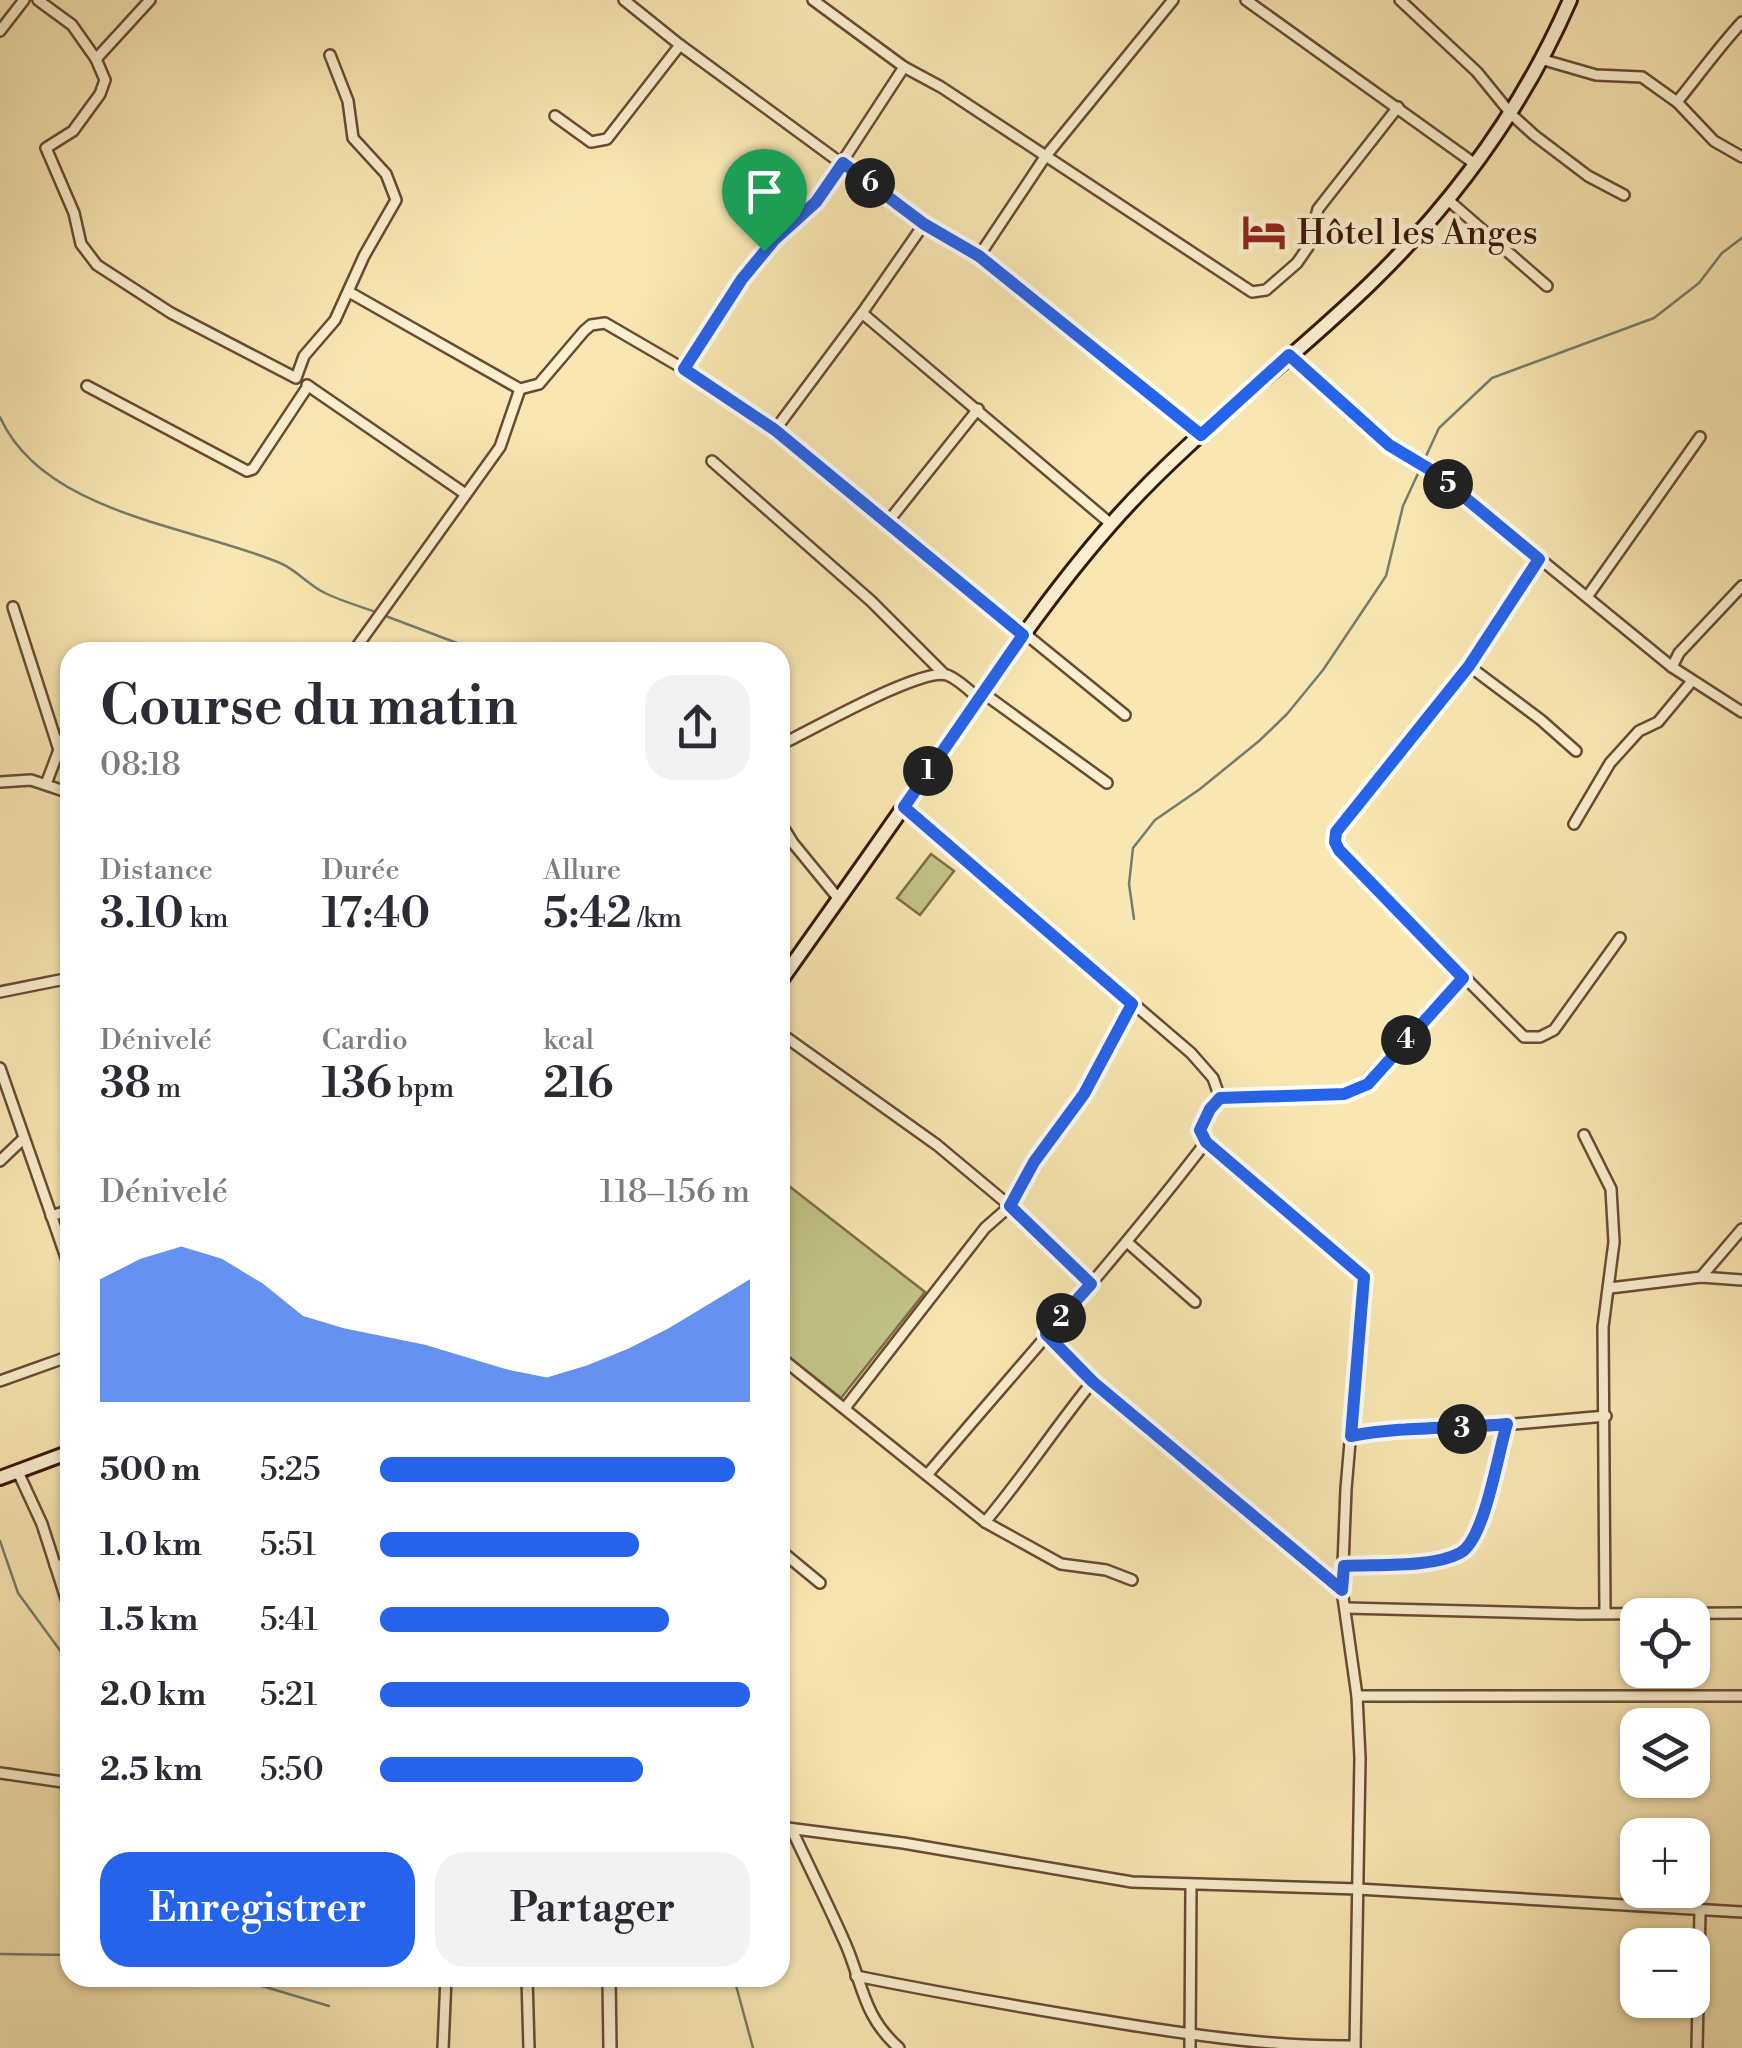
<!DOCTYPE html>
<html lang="fr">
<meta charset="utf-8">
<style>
body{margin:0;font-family:"Libre Bodoni",serif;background:#f2f2f3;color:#2b2b33;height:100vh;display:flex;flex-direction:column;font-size:38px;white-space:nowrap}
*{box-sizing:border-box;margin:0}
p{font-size:32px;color:#7c7c81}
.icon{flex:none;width:55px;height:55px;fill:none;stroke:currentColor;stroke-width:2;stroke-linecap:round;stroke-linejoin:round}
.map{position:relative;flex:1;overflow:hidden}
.details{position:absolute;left:60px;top:642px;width:730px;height:1345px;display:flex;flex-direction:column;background:#fff;border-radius:30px;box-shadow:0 2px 8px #0004}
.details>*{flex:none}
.controls{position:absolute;left:1620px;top:1598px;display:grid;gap:20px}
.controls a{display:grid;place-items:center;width:90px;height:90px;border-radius:20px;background:#fff;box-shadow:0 2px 8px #0004;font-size:50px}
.pin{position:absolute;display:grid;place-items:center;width:85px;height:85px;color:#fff;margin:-102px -42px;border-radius:50% 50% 50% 0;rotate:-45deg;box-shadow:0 0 10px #0007}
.pin .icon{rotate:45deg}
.km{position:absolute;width:50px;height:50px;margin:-25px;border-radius:50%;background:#222;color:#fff;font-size:28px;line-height:50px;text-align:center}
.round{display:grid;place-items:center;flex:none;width:105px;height:105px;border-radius:30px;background:#f2f2f3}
.head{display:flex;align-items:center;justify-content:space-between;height:170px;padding:0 40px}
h1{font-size:55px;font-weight:600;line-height:75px}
.figures{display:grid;grid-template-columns:repeat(3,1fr);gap:15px;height:170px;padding:10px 40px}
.figures div{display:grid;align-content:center}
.figures b{font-size:42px;font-weight:600}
.figures small{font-size:28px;font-weight:400}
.figures p{font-size:28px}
.chart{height:280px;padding:20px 40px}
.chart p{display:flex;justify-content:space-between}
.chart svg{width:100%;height:180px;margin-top:10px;fill:#2563eb;opacity:.7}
.action{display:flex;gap:20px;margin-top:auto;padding:20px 40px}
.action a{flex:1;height:115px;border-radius:30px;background:#2563eb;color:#fff;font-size:40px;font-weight:600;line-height:115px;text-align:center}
.action a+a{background:#f2f2f3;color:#2b2b33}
ul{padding:0 40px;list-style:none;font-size:32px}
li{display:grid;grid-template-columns:160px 120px 1fr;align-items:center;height:75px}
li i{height:25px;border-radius:12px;background:#2563eb}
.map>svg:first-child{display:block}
.green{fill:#c2c489;stroke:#7e6e48;stroke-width:2.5}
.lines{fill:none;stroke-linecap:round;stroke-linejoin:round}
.stream{stroke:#767c6d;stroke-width:2.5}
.minor-casing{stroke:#694b33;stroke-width:14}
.tertiary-casing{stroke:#694b33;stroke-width:16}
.secondary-casing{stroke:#391708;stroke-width:18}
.minor{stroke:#faefce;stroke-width:9}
.tertiary{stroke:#faefce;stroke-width:11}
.secondary{stroke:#faefce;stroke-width:12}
.route-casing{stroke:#fff;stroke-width:20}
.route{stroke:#2563eb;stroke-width:12}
.labels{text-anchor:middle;stroke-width:9;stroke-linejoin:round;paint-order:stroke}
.poi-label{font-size:35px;fill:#391708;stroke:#faefce;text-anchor:start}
</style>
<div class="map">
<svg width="1742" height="2048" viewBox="0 0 1742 2048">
<rect width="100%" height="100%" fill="#f8e7b3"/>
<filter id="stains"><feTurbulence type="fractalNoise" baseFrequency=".002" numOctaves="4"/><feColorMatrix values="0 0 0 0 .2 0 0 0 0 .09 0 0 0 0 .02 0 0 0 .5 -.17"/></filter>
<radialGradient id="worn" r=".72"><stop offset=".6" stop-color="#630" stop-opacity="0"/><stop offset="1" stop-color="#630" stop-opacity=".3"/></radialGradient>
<g class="green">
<path d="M931 854 954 871 920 915 897 898Z"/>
<path d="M780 1179 925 1292 841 1398 780 1350Z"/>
</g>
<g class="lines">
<g class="stream">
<path d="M0 417C43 514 193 526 280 563 297 570 309 586 325 593 341 601 359 606 376 612"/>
<path d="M383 615 457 643"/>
<path d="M1134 919 1129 884 1133 848 1155 820 1200 789 1259 741 1287 714 1323 670 1386 576 1403 506 1439 428 1492 378 1654 318 1699 283 1722 253 1742 238"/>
<path d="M0 1541 18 1593 70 1664"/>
<path d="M0 1954 70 1955"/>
<path d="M199 1978 262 1986 329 2006"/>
<path d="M734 1978 753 2048"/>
</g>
<g class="minor-casing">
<g id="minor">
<path d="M38 0 72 25 96 59"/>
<path d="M150 0 96 59 105 80 100 94 73 131 46 148 74 213 81 244 97 265 171 313 296 378 304 356 335 320 364 256 396 200 386 174 353 138 348 101 330 55"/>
<path d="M624 0 680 45 924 224 979 256 1201 435"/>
<path d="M1246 0 1475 164"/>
<path d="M1400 0 1477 72 1512 115 1534 135 1588 176 1624 195"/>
<path d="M0 31 24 0"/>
<path d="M1544 60 1596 75 1642 77 1677 102 1714 141 1742 157"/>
<path d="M904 67 941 87 1252 292 1266 290 1297 263 1308 247 1318 209 1398 107"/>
<path d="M1677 102C1699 75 1718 48 1742 22"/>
<path d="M555 116 591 142 607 139 680 45"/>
<path d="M1447 199 1547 286"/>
<path d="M979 256 1045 157 1173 0"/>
<path d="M349 292 520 389 539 384 584 331 591 325 605 323 684 369 775 430 1125 715"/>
<path d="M862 313 924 224"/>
<path d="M1289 355 1389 445 1434 472 1672 667 1742 712"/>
<path d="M684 369 742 279 775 239 816 202 904 67 813 0"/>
<path d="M307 385 464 493"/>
<path d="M87 386 247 471 253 469 308 386"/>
<path d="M775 430 862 313 1111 524"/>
<path d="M712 461 871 601 944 674"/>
<path d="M887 523 978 409"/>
<path d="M1539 559 1469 666 1336 832 1335 843 1339 851 1524 1037H1540L1554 1030 1620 938"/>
<path d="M1587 597 1700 437"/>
<path d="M13 607 59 750"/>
<path d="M353 652 500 447 520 389"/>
<path d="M1469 666 1541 720 1576 751"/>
<path d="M1672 667 1679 653 1742 586"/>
<path d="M983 693 1107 783"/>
<path d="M780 745C810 731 921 667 947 675 958 679 970 691 979 699"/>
<path d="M0 782 31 780 70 793"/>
<path d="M46 784 70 721"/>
<path d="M904 807 1191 1053 1213 1078 1220 1098 1210 1109 1200 1130 1206 1142 1364 1277 1346 1489 1342 1590 1357 1696 1360 1758 1355 2048"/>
<path d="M780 822 793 843 838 898"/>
<path d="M1574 824 1610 763 1639 731 1658 722 1692 681"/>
<path d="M0 992 70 978"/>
<path d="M780 1033 937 1145 1010 1206 985 1228 845 1408"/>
<path d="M0 1068 70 1269"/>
<path d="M1220 1098 1344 1095 1358 1090 1463 978"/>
<path d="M1584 1135 1611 1189 1614 1242 1603 1327 1605 1612"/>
<path d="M0 1161 23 1139"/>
<path d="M51 1216 70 1210"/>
<path d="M1127 1242 1195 1302"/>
<path d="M1701 1277 1742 1229"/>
<path d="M1091 1284 1055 1246 1010 1206 1034 1162 1083 1094 1132 1005"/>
<path d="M1610 1288 1701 1277 1742 1280"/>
<path d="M1046 1334 1093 1381 1342 1590"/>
<path d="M780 1357 985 1522 1061 1564 1106 1570 1132 1580"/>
<path d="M0 1381 70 1356"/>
<path d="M1351 1436 1389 1429 1446 1430 1606 1416"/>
<path d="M18 1472 42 1524 70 1611"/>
<path d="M927 1475C1021 1364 1118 1257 1206 1142"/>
<path d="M985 1522C1023 1477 1055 1428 1093 1381"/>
<path d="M780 1550 820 1583"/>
<path d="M55 1565H70"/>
<path d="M1345 1566C1377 1564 1432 1568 1460 1553 1485 1540 1498 1452 1507 1424"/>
<path d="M1346 1608 1580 1614 1742 1613"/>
<path d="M1357 1696H1742"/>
<path d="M0 1773 70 1783"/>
<path d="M780 1827 903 1843 1132 1882 1358 1889 1742 1912"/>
<path d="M792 1830C810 1869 829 1906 846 1945 863 1985 863 2016 899 2048"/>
<path d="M856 1976C941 1993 1026 2008 1112 2022 1191 2035 1274 2047 1355 2046"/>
<path d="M527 1978 529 2048"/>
<path d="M443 2048 446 1978"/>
<path d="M1190 2048 1191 1886"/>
<path d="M1697 2048 1700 1912"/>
</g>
</g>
<g class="tertiary-casing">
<path id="tertiary" d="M609 1978 610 2048"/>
</g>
<g class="secondary-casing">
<g id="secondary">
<path d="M780 982C835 904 891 826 945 747 998 671 1050 593 1112 523 1190 434 1287 365 1372 282 1457 199 1523 108 1570 0"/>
<path d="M0 1478 70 1452"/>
</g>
</g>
<use href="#minor" class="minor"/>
<use href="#tertiary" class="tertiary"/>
<use href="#secondary" class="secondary"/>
</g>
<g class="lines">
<g class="route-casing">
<path id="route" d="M843 163 924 224 979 256 1201 435 1289 355 1389 445 1434 472 1539 559 1469 666 1336 832 1335 842 1339 850 1463 978 1368 1084 1344 1094 1220 1098 1210 1109 1200 1130 1206 1142 1364 1277 1351 1436C1403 1426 1455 1429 1507 1424 1498 1452 1485 1540 1460 1553 1432 1568 1377 1564 1344 1566L1342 1590 1093 1382 1046 1334 1091 1284 1010 1206 1034 1162 1084 1094 1132 1004 904 807 1023 635 775 430 684 369 742 279 775 239 816 202Z"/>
</g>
<use href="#route" class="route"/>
</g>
<defs>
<g id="hotel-bare" transform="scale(3.45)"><path d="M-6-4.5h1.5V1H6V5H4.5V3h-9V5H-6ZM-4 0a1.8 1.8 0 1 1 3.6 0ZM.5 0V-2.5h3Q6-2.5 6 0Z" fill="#8f2418" stroke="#faefce" stroke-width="2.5" paint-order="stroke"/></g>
</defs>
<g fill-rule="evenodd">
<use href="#hotel-bare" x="1264" y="232"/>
</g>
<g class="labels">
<g class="poi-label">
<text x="1297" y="244">Hôtel les Anges</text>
</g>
</g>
<rect width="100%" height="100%" filter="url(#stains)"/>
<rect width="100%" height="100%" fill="url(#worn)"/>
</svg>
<div class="controls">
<a><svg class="icon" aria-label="locate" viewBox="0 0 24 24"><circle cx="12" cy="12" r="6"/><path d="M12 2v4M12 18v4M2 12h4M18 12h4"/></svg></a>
<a><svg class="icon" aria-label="layers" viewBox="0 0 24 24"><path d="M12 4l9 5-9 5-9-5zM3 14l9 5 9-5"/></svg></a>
<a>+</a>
<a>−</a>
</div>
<div class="pin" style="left:764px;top:251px;background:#1e9e55"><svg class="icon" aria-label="arrive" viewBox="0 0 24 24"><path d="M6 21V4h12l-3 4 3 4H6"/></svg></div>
<b class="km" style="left:928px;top:771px">1</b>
<b class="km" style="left:1061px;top:1318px">2</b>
<b class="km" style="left:1462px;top:1429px">3</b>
<b class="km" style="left:1406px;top:1040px">4</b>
<b class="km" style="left:1448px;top:484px">5</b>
<b class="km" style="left:870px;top:183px">6</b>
<section class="details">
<div class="head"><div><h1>Course du matin</h1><p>08:18</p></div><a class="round"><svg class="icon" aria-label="share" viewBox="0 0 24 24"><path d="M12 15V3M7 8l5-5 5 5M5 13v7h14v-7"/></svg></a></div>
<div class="figures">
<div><p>Distance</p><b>3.10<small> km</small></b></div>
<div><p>Durée</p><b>17:40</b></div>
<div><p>Allure</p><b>5:42<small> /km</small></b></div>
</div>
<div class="figures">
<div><p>Dénivelé</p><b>38<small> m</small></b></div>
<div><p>Cardio</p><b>136<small> bpm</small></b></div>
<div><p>kcal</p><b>216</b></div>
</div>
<div class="chart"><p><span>Dénivelé</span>118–156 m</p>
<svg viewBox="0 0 160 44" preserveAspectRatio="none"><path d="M0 44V14L10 9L20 6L30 9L40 15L50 23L60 26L70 28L80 30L90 33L100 36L110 38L120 35L130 31L140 26L150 20L160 14V44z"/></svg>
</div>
<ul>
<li><b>500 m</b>5:25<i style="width:96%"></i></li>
<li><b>1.0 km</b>5:51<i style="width:70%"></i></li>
<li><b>1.5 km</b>5:41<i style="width:78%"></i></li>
<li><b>2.0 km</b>5:21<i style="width:100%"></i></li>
<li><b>2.5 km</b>5:50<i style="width:71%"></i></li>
</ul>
<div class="action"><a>Enregistrer</a><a>Partager</a></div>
</section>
</div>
